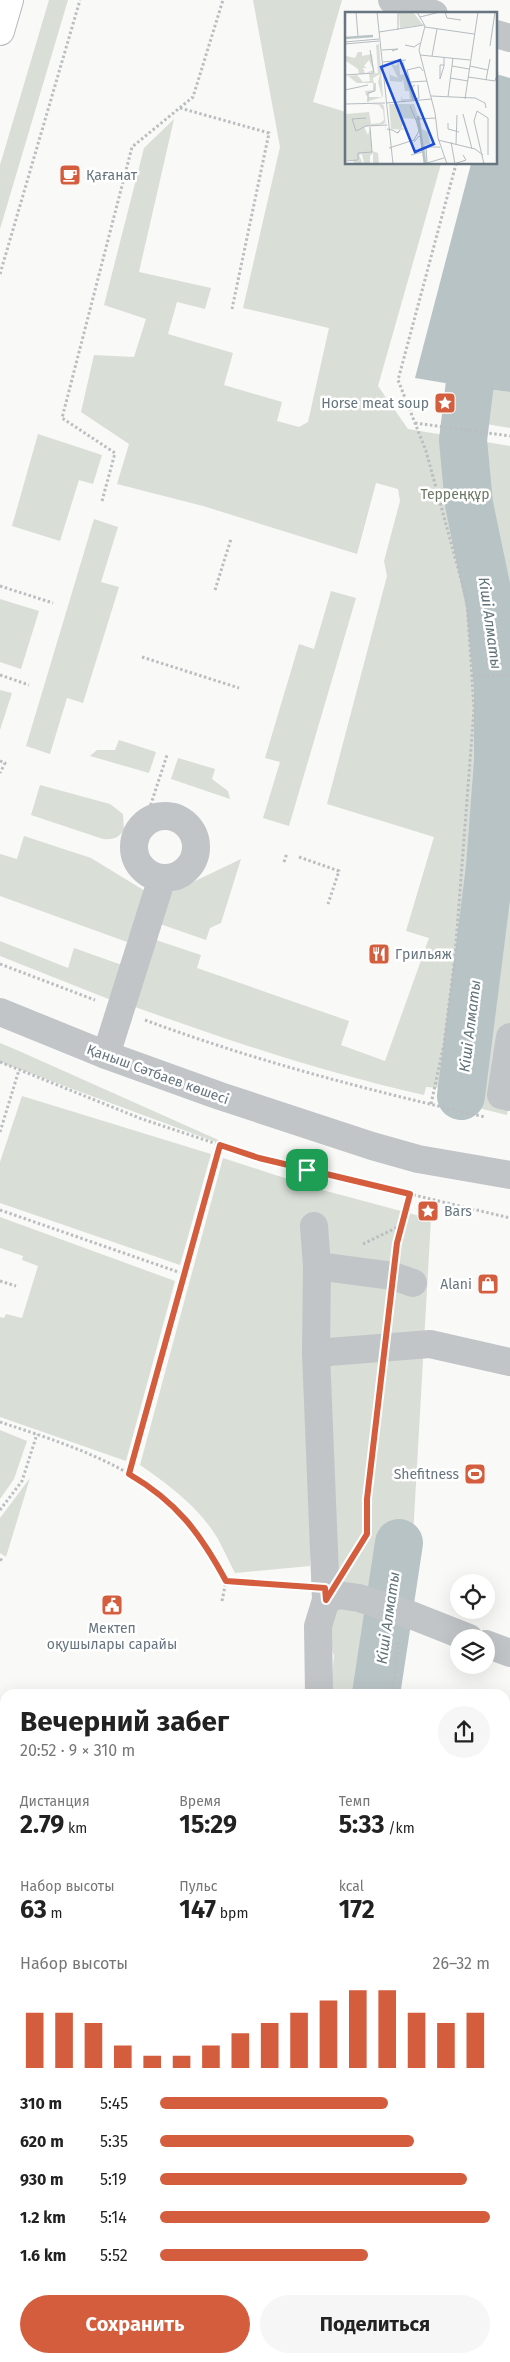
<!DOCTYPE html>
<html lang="ru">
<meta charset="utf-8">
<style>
body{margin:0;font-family:"Fira Sans",sans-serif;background:#f6f6f6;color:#222;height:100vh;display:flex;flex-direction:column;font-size:19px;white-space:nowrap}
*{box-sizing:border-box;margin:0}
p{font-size:16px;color:#767676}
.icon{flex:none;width:28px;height:28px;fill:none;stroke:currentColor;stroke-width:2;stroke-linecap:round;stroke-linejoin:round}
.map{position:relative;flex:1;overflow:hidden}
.side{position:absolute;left:0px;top:1689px;width:510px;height:674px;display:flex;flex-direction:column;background:#fff;border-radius:15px 15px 0 0;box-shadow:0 5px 20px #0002}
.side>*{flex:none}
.controls{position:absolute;left:450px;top:1574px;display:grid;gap:10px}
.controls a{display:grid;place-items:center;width:45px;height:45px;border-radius:50%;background:#fff;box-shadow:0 5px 20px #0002;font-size:25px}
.pin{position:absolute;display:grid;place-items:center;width:42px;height:42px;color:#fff;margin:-21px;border-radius:10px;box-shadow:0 2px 8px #0006}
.round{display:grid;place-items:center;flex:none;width:52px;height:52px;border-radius:26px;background:#f6f6f6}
.summary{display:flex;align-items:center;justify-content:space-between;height:85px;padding:0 20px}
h1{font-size:28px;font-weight:700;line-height:38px}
.stats{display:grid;grid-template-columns:repeat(3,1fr);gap:8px;height:85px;padding:5px 20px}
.stats div{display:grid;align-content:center}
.stats b{font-size:25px;font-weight:700}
.stats small{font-size:14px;font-weight:400}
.stats p{font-size:14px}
.chart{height:140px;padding:10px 20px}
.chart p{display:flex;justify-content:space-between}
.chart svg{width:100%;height:90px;margin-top:5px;stroke:#d35d3d;stroke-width:6}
.primary-button{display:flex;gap:10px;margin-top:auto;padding:10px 20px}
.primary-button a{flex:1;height:58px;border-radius:30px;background:#d35d3d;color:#fff;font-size:20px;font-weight:700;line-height:58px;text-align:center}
.primary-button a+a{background:#f6f6f6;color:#222}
ul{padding:0 20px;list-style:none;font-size:16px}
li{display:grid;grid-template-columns:80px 60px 1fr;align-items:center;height:38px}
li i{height:12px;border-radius:6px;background:#d35d3d}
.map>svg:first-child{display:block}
.green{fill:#d9ded7}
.water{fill:#b8c3c6}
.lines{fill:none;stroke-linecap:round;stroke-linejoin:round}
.river{stroke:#b8c3c6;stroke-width:48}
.major-casing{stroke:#b4b9bc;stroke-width:30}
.path{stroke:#bbbec0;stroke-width:3;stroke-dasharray:2.5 2.5;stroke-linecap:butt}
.minor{stroke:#c1c5c8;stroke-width:28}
.major{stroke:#fff;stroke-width:28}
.route-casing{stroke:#fff;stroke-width:10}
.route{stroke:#d35d3d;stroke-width:6}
.labels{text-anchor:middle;stroke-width:5;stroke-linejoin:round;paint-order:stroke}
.poi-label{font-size:14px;fill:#66757f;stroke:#fff;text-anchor:start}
.park-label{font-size:14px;fill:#697865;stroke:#fff}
.street-label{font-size:14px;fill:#66757f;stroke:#fff}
.water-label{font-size:15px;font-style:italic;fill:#617379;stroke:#fff}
.inset-river{fill:none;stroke:#b8c3c6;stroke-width:2.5}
.inset-road{fill:none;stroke:#b5bcc0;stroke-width:1}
.view{fill:#1d4ed8;fill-opacity:0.15;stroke:#1d4ed8;stroke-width:2.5}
.inset-edge{fill:none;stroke:#66757f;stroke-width:2.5}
</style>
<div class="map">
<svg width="510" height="2362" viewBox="0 0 510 2362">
<rect width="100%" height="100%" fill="#f9f9f7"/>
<g class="green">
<path d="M49 0H68L0 229V165Z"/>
<path d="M253 0H342L313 102 346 112V164H441L378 386 408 429 510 446V1097L507 1115 470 1106 472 1090 426 1087 424 1095C325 1073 230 1041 135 1007L156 940 201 955 197 968 349 1021 341 1045 385 1061 429 938 406 931 434 837 327 804 387 576 384 561 400 501 398 489 376 483 357 554 203 506 117 484 129 444 81 412 94 355 134 357 146 319 104 305 144 148 174 119 139 272 211 288 205 309 177 302 168 334 233 353 224 385 282 402 277 421 299 427 308 422 329 328 243 308 280 147Z"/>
<path d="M485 389 510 392V428L480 423Z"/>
<path d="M38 434 102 455 93 484 79 480 60 541 12 526Z"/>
<path d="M94 519 118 527 101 582 119 587 83 703 67 698 50 754 26 746Z"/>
<path d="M331 591 356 598 289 826 263 818 280 762 265 758 299 644 314 649Z"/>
<path d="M0 599 39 611 21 669 0 662Z"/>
<path d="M0 690 12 693 0 730Z"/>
<path d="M119 740 156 752 149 773 90 756 97 750H115Z"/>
<path d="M178 758 215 769 212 779 228 791 230 799 171 779Z"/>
<path d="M40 785 110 804 123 814 124 830C118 838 113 840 103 839L31 815Z"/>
<path d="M24 836 91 858 145 891 127 942 0 896V854L17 859Z"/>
<path d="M241 859 221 923 210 928 206 940 160 924 170 893Z"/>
<path d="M0 941 68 968 74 948 122 965 111 1000 0 956Z"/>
<path d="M0 1043 19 1051 259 1158 0 1062Z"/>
<path d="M22 1096 211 1154 180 1265 0 1203V1162Z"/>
<path d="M223 1158 315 1188 431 1219 410 1589 397 1694H330L334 1656 314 1591V1261L310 1566 235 1573C229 1562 224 1550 218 1539 199 1507 169 1485 140 1465Z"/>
<path d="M0 1217 175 1281 126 1461 0 1417V1317L4 1318 6 1314 22 1318 38 1266 22 1260 23 1256 0 1248Z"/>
<path d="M0 1430 27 1441 14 1479 0 1499Z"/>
<path d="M30 1478 6 1557 0 1553V1518Z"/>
<path d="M5 1923V1952L0 1953V1925Z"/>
<path d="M5 2001V2071L0 2073V2003Z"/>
<path d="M200 2358H278L276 2362H198Z"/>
</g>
<path class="water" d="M496 74 510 78V392L469 387 415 378 471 164H496Z"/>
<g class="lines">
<g class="river">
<path d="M461 1096 490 867 498 761V687L490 605 469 504 463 440 473 358 480 323"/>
<path d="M376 1694 399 1543"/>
<path d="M243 2362 244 2358"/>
</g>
<g class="major-casing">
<path id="major" d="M0 31 9 0"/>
</g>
<g class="path">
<path d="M180 108 269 133 232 309"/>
<path d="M0 274 80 0"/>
<path d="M415 423 510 436"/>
<path d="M102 501 115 453 62 418 132 147 193 97 223 0"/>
<path d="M0 586 53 603"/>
<path d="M215 590 231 539"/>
<path d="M142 657 239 688"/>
<path d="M0 675 29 685"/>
<path d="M472 676 510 675"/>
<path d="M0 761 5 763 0 773"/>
<path d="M149 810 167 755"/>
<path d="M299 857 339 871 328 904"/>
<path d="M284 862 287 853"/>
<path d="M0 964 95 1000"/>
<path d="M145 1020C258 1062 368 1090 485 1117"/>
<path d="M0 1062 142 1119 259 1158 510 1218"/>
<path d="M431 1104 444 1044 455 956 474 709 467 601 426 451 398 380 456 164"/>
<path d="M0 1132 19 1070"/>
<path d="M0 1210 184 1274"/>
<path d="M363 1244 402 1225"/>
<path d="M396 1249 410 1194"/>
<path d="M0 1281 16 1286"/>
<path d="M389 1321 391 1302"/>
<path d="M0 1422C66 1444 143 1467 189 1523 204 1541 215 1560 226 1581L299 1586"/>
<path d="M129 1474 220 1145"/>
<path d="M0 1510 22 1481 37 1434"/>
<path d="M352 1558 367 1535V1499L383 1374"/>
<path d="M0 1559 4 1562"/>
<path d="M222 1601 226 1581"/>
<path d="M392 1694 399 1640"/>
<path d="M0 1913 5 1910"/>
<path d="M267 2358 280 2362"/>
<path d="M225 2362 226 2358"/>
<path d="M262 2362 263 2358"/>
</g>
<g class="minor">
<path d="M392 0 434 14"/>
<path d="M496 34 510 38"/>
<circle cx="165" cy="847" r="31"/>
<path d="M0 1012 106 1055 220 1096 372 1146 418 1159 510 1175"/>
<path d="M510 1037 501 1095 510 1097"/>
<path d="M106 1055 162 878"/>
<path d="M314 1226 317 1266 316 1353 326 1600"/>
<path d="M317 1266 393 1276 413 1283"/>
<path d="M316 1353 430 1344 510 1362"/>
<path d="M486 1644 510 1653"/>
<path d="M319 1694 318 1626 326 1600 338 1595 359 1598 411 1615 469 1638"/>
<path d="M0 2097 5 2095"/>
<path d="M0 2152 5 2149"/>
<path d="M186 2362 188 2358"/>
</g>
<use href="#major" class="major"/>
</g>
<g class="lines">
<g class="route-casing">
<path id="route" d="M220 1145 259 1158 410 1194 397 1243 367 1499V1534L326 1600 325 1588 226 1581C200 1533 177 1502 129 1474Z"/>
</g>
<use href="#route" class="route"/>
</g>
<defs>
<g id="cafe-square" transform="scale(1.125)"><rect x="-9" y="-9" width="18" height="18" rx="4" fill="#d35d3d" stroke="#fff"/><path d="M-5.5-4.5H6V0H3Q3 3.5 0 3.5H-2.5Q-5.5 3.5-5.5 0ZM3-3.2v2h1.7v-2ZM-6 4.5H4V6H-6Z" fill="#fff"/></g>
<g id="sight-square" transform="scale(1.125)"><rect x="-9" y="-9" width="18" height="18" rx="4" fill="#d35d3d" stroke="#fff"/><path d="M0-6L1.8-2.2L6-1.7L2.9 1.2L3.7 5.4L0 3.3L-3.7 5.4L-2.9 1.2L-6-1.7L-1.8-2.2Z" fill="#fff"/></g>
<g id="restaurant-square" transform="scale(1.125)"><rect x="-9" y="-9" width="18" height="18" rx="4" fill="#d35d3d" stroke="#fff"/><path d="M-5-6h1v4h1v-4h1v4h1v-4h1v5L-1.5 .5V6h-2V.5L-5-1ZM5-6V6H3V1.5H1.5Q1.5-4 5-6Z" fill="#fff"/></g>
<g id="shop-square" transform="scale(1.125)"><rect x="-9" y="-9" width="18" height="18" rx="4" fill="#d35d3d" stroke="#fff"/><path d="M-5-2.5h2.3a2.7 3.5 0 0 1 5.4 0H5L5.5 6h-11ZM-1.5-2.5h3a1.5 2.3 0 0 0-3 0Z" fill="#fff"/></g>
<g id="stadium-square" transform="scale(1.125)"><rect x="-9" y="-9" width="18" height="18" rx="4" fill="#d35d3d" stroke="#fff"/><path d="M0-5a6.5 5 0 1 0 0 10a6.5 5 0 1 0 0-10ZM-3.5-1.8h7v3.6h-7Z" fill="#fff"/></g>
<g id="civic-square" transform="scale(1.125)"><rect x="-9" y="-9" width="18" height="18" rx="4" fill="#d35d3d" stroke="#fff"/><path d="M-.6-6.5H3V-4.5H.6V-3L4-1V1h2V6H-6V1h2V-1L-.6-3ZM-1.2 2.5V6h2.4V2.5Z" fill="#fff"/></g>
</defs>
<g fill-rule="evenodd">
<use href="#cafe-square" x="70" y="175"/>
<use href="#sight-square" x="445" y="403"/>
<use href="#restaurant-square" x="379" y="954"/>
<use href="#sight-square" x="428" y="1211"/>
<use href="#shop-square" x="488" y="1284"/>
<use href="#stadium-square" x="475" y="1474"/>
<use href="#civic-square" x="112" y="1605"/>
</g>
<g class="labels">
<g class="poi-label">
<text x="86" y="180">Қағанат</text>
<text x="429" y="408" text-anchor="end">Horse meat soup</text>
<text x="395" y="959">Грильяж</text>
<text x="444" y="1216">Bars</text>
<text x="472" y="1289" text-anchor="end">Alani</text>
<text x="459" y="1479" text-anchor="end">Shefitness</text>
<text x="112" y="1633" text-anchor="middle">Мектеп<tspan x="112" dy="16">оқушылары сарайы</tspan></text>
</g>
<g class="park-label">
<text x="455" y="499">Терреңқұр</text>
</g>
<g class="street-label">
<text transform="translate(158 1074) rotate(20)" y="5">Қаныш Сәтбаев көшесі</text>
</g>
<g class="water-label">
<text transform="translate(490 623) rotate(82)" y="5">Кіші Алматы</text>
<text transform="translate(470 1026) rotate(-83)" y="5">Кіші Алматы</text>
<text transform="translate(388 1618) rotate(-82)" y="5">Кіші Алматы</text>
</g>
</g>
<g transform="translate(345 12)">
<rect width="152" height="152" fill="#f9f9f7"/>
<path d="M54 0H68L78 13 55 16ZM34 32 38 85 24 89 23 85H37L33 70 35 62 28 66 30 78 21 84 20 79 28 78V71H12L3 64 12 63 18 70 25 69 24 62 33 61 31 33ZM13 40H17V44L27 42 29 60 21 61 28 58 24 48 19 54 22 56H18L20 61 14 62 13 57 1 49V44L10 46ZM54 49 55 63 61 62 67 72 69 88 56 89 57 82V87H65L64 79H60L58 67 57 70 45 69 44 57 45 63 53 66 45 50 51 54ZM37 92 39 94 42 129 40 110 39 112 19 115 23 123 25 116 27 139 33 141 34 152H28V141L25 144V152H19L17 142 14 143 18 152H9L8 148H1L0 152 1 102 24 100 26 112 35 111 39 108 38 98 34 93H25ZM44 92H69L77 117 83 120 85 132 80 133 81 148 83 152H90H79L76 123 70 107 58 106 57 116 60 118 46 117Z" fill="#d9ded7"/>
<path class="inset-river" d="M0 26 28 24M57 50 69 88M73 104 80 152"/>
<path class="inset-road" d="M11 0 13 24M32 0 48 152M53 0V18M72 0 80 14 74 38 90 101 93 126 102 152M100 0 102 6 116 8M75 5 95 0M80 15 129 22M34 20 79 13M0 30 34 27M0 32 34 29M60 33 69 35 75 31M145 34 150 0M37 38 53 37 47 39M75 43 125 48M87 44 92 17M38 50 61 48M99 53H95V67L99 54V45M107 54 124 57M125 54 143 58M78 59 75 55 62 58 65 70 82 69M0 63 29 61 25 38M123 65 150 69 153 60M105 66 123 69M141 68 145 47M70 73 67 75 70 87 74 86 73 73M0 78 23 73M86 84 130 86 140 91 141 96M103 85 108 46M120 87 133 0M23 90V81L30 79V71M41 91 87 87M0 92 40 91M65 94 71 108M118 102 127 137M21 106 7 107 11 119 21 114 42 113M103 111V117L114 120M42 117 47 118 51 120 52 121H53L55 118 52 121M93 128 130 137 138 143M106 130 110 152M111 132 112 103M44 136 69 128 74 119 71 107 91 106M66 143 77 140 76 125 74 124 69 130M0 149 13 148V141L27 140 25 115M82 151 81 135H95M82 151 99 146M109 152 121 148 118 143M139 152 129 109 132 99 143 106V143"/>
<path class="view" d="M55 48 89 132 70 140 36 55Z"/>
<rect width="152" height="152" class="inset-edge"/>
</g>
</svg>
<div class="controls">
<a><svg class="icon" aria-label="locate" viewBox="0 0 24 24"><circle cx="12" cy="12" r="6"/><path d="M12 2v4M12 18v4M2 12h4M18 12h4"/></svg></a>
<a><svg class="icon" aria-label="layers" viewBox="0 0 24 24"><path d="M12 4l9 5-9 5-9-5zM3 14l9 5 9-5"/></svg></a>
</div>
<div class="pin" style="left:307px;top:1170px;background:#1e9e55"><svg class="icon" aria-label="arrive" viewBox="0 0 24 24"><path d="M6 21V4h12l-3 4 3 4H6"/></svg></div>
<section class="side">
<div class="summary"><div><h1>Вечерний забег</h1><p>20:52 · 9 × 310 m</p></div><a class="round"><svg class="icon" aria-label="share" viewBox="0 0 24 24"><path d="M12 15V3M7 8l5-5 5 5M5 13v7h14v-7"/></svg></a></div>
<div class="stats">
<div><p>Дистанция</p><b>2.79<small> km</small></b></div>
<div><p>Время</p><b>15:29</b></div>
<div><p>Темп</p><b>5:33<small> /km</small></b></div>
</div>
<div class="stats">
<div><p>Набор высоты</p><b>63<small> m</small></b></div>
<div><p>Пульс</p><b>147<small> bpm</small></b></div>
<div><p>kcal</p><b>172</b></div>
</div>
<div class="chart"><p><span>Набор высоты</span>26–32 m</p>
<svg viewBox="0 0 160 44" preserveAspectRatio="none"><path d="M5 44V17M15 44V17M25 44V22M35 44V33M45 44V38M55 44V38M65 44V33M75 44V27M85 44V22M95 44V17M105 44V11M115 44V6M125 44V6M135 44V17M145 44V22M155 44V17"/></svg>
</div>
<ul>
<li><b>310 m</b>5:45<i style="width:69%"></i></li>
<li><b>620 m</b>5:35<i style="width:77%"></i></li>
<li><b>930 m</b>5:19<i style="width:93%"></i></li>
<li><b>1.2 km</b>5:14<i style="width:100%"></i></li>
<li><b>1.6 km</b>5:52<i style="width:63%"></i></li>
</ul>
<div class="primary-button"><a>Сохранить</a><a>Поделиться</a></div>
</section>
</div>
